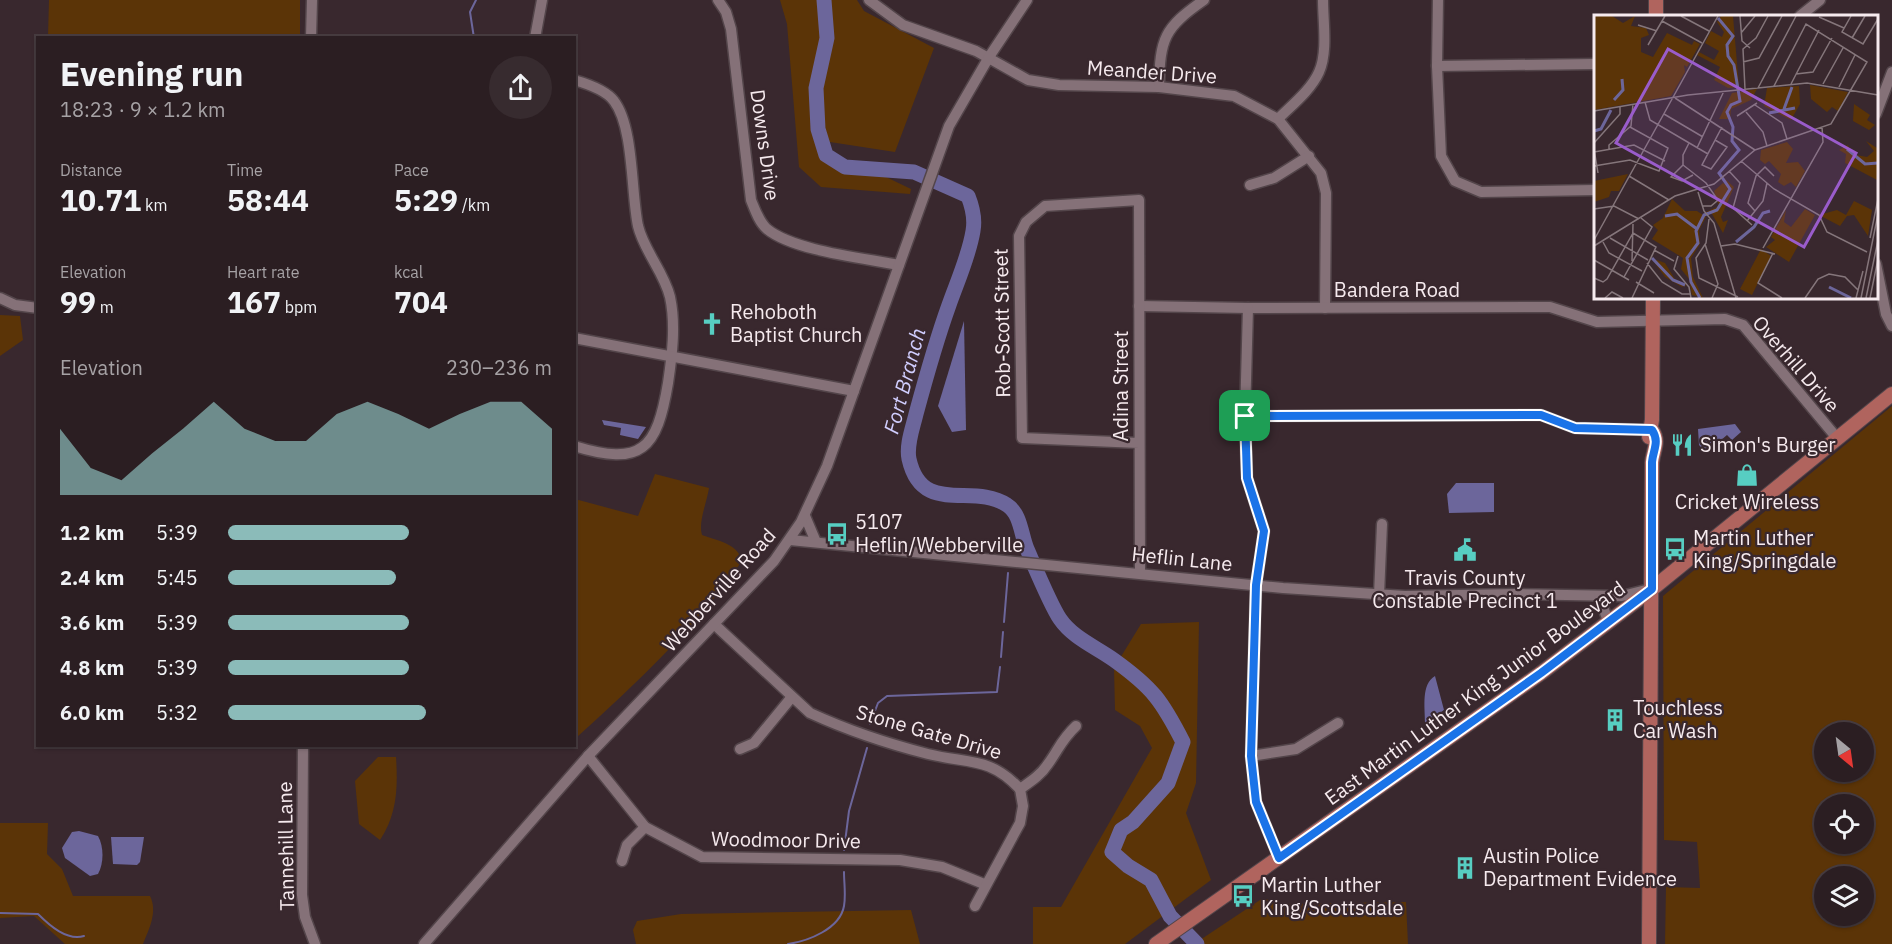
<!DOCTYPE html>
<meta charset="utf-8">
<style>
body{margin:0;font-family:"IBM Plex Sans",sans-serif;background:#372b2f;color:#f1f3f6;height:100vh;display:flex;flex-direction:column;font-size:22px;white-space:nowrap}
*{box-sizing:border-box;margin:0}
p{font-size:20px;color:#a6a2a5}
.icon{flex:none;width:33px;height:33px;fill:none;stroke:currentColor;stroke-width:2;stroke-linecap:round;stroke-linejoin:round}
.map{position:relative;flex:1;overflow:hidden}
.details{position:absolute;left:36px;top:36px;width:540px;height:711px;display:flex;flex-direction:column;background:#2b1e22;border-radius:0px;box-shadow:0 2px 4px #0004,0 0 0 2px #473c40}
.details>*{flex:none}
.needle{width:39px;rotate:151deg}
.controls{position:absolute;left:1814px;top:722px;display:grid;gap:12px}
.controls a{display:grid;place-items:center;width:60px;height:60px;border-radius:50%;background:#2b1e22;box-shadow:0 2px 4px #0004,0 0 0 2px #473c40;font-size:30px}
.pin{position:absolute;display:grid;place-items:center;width:51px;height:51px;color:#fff;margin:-26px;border-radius:12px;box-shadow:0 3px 9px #0006}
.round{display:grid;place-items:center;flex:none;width:63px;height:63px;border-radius:32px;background:#372b2f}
.summary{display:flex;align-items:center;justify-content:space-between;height:102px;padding:0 24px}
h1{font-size:33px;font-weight:700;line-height:45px}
.figures{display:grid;grid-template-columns:repeat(3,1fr);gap:9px;height:102px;padding:6px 24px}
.figures div{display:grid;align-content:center}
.figures b{font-size:30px;font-weight:700}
.figures small{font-size:16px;font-weight:400}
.figures p{font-size:16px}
.chart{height:168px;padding:12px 24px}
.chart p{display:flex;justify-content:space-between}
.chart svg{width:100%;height:108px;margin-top:6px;fill:#8bbbb9;opacity:.7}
ul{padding:0 24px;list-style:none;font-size:20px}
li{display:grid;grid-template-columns:96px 72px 1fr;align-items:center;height:45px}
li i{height:15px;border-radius:8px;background:#8bbbb9}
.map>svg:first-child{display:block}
.green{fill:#5b3407;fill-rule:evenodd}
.water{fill:#6c669b}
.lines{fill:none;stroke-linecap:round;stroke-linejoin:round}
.stream{stroke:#6c669b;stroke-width:2}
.river{stroke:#6c669b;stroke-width:15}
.minor-casing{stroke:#53454a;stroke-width:13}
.major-casing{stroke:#53454a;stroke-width:16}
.minor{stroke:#857178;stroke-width:10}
.major{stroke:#b0645e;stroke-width:14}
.route-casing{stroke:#fff;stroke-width:12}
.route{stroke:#1a73e8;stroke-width:8}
.labels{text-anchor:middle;stroke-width:4.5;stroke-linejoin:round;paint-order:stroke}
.street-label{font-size:20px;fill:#f6eaee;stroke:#39282e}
.poi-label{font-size:20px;fill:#f6eaee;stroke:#39282e;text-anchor:start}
.water-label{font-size:21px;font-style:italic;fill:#d0cdfd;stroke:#39282e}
.inset-river{fill:none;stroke:#6c669b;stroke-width:3}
.inset-road{fill:none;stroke:#85767b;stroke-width:1.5}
.view{fill:#9a5ccb;fill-opacity:0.15;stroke:#9a5ccb;stroke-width:3}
.inset-edge{fill:none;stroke:#f6eaee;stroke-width:3}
</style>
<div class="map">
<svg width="1892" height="944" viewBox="0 0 1892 944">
<rect width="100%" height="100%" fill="#39282e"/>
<g class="green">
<path d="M49 0H300V37H48Z"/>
<path d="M780 0H857L864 11 934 48 895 152 817 140 823 157 841 169 886 177 911 189 910 194 821 187 799 167 787 24Z"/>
<path d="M0 315 20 316 23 340 0 356Z"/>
<path d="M1892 406V944H1665L1666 887 1700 888 1697 842 1664 840 1663 596ZM1824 732H1863V771H1824ZM1824 804H1863V843H1824ZM1824 876H1863V915H1824Z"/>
<path d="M655 474 709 488C707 502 698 522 702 535 717 541 738 543 742 561 693 630 640 680 577 737L574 736 575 499 638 516Z"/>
<path d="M1199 622 1196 783 1186 813 1211 880 1125 944H1033V907H1061L1152 748 1140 726 1115 710 1114 668 1141 624Z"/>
<path d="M378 757H396C398 788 397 814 380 840L359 824 355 781Z"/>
<path d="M0 823H48L47 854 62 869 73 896H150C158 912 149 929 143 944H65L34 916 0 918Z"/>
<path d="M1263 898 1280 904 1406 902 1408 944H1194Z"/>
<path d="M911 910 920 944H636L633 930 637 921 681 914Z"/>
</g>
<g class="water">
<path d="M964 321 966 430 952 432 938 406Z"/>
<path d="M602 420 646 427 638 439 620 435 621 428 604 425Z"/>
<path d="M1735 424 1741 432 1732 440 1727 435 1706 453 1699 445 1698 429Z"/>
<path d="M1456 483H1494V512L1449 513 1447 494Z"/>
<path d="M1435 676 1444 710 1425 723C1425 707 1421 684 1435 676Z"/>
<path d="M79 831 98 836C104 847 104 863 98 874L90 876 65 858 62 848 72 832Z"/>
<path d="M111 837H144L140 862 137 865 113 864Z"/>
</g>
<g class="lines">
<g class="stream">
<path d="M474 38 470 12 476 0"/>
<path d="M1020 551 1025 542"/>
<path d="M1004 622 1008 573"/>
<path d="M1001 657 1003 632"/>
<path d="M870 724 878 703 887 696 997 692 1000 667"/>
<path d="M844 850 849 811 867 748"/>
<path d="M0 913 38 914C50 926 67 941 84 936"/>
<path d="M788 944C808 941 840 929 844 906 846 895 844 883 844 872"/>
</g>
<path class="river" d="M824 0 827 38 816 88 818 129 826 155 845 167 914 172 968 196C972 206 975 220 973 231 969 256 957 282 949 305 936 341 926 377 916 414 913 427 906 445 909 459 922 517 973 482 1007 505 1021 514 1021 535 1027 549 1034 565 1051 606 1060 619 1073 638 1096 647 1114 660 1153 688 1162 701 1183 742L1168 783 1133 822 1121 830 1112 852 1128 866 1151 880 1170 916 1197 944"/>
<g class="minor-casing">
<g id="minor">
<path d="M718 0 726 12 731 29 751 200C755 210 759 222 767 229 794 251 864 258 899 265"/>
<path d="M869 0 903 25 976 51 1028 80 1059 85 1159 87 1234 96 1278 119 1321 173 1326 193 1325 308"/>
<path d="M1438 0 1437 66 1441 156 1455 181 1481 192 1595 190"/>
<path d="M1800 16 1820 0"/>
<path d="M311 38 312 0"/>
<path d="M535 38 542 0"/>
<path d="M1437 66 1595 64"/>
<path d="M574 80C588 84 606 90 614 101 634 127 631 193 638 226 644 251 664 272 670 297 676 325 672 356 668 383 657 449 642 467 574 446"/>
<path d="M1159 87C1160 38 1164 28 1204 0"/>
<path d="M1876 114 1892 72"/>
<path d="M1278 119C1292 105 1311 90 1319 72 1328 52 1323 22 1323 0"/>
<path d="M1250 185 1274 178 1309 156"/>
<path d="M1876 264 1886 314 1892 326"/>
<path d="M0 298 15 305 38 308"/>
<path d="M1139 306 1248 308 1550 307 1597 322 1725 319 1743 325 1837 438"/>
<path d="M1248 308 1245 416 1247 478 1264 531 1256 585 1251 756 1256 802 1279 858"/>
<path d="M574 338 854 391"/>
<path d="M1245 416 1541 415 1575 428 1652 430"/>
<path d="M1139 443 1022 438 1019 236 1026 222 1045 206 1139 200 1140 573"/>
<path d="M805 516 816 542"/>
<path d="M790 540 1283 588 1405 596 1515 594 1622 596 1650 589"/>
<path d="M1379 595 1382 524"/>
<path d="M1599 596 1608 621"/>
<path d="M714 624 810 713C847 730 889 744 928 754 968 764 989 756 1020 789"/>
<path d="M303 746 302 895 305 917 315 944"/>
<path d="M740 749 754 743 791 698"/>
<path d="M588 756 645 827 702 857 900 860 942 867 984 884"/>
<path d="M1251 756 1296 749 1338 723"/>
<path d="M622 861 627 845 645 827"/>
<path d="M975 906 1020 823 1023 806 1020 789C1030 782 1041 775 1048 764 1059 749 1061 740 1076 726"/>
<path d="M424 944 588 756 774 561 801 522 827 466 949 126 989 57 1027 0"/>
</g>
</g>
<g class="major-casing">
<g id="major">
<path d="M1656 0V16"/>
<path d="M1649 437 1652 420 1653 297"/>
<path d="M1156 944 1541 673 1652 589 1892 394"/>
<path d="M1649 944 1652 463C1653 450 1660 442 1652 430"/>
</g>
</g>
<use href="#minor" class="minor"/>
<use href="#major" class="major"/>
</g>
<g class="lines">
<g class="route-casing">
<path id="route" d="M1541 415 1575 428 1652 430C1660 442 1653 450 1652 462V589L1541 673 1279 858 1256 802 1251 756 1256 585 1264 531 1247 478 1245 416Z"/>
</g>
<use href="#route" class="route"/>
</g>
<defs>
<g id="church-bare" transform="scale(1.8)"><path d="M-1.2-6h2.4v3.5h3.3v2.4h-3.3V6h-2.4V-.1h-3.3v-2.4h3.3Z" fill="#57cec2" stroke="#39282e" stroke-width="2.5" paint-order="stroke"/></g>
<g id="restaurant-bare" transform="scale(1.8)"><path d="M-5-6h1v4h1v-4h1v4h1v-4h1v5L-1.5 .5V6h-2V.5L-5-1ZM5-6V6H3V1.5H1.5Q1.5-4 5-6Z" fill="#57cec2" stroke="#39282e" stroke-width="2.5" paint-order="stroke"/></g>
<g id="shop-bare" transform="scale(1.8)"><path d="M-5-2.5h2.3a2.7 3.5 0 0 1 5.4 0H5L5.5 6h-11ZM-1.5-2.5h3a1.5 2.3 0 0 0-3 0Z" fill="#57cec2" stroke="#39282e" stroke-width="2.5" paint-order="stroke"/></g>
<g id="bus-bare" transform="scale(1.8)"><path d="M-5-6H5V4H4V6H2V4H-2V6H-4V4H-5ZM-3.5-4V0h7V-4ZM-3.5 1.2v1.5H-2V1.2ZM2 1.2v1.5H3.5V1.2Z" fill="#57cec2" stroke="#39282e" stroke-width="2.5" paint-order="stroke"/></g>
<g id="civic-bare" transform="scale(1.8)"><path d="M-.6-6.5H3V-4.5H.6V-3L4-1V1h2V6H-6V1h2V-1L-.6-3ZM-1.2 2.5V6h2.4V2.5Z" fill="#57cec2" stroke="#39282e" stroke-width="2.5" paint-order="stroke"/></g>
<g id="building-bare" transform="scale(1.8)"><path d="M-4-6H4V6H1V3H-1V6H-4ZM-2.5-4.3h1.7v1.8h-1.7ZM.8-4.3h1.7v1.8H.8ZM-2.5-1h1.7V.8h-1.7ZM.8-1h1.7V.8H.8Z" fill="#57cec2" stroke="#39282e" stroke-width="2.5" paint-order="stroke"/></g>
</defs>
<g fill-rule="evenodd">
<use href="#church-bare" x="712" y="324"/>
<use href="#restaurant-bare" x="1682" y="445"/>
<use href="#shop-bare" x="1747" y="475"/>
<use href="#bus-bare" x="837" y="534"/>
<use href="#bus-bare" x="1675" y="549"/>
<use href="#civic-bare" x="1465" y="550"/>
<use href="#building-bare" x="1615" y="720"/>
<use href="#building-bare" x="1465" y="868"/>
<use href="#bus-bare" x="1243" y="896"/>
</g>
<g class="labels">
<g class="street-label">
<text transform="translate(1152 72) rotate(4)" y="7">Meander Drive</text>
<text transform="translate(765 145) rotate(82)" y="7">Downs Drive</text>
<text x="1397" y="297">Bandera Road</text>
<text transform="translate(1002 323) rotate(-91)" y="7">Rob-Scott Street</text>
<text transform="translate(1796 364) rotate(49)" y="7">Overhill Drive</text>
<text transform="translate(1121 386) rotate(-90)" y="7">Adina Street</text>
<text transform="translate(1182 559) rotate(6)" y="7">Heflin Lane</text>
<text transform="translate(719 590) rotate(-48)" y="7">Webberville Road</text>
<text transform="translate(1475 693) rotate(-36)" y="7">East Martin Luther King Junior Boulevard</text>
<text transform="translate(929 732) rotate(16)" y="7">Stone Gate Drive</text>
<text transform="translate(786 840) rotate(1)" y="7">Woodmoor Drive</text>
<text transform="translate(286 846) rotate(-91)" y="7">Tannehill Lane</text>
</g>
<g class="poi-label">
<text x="730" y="319">Rehoboth<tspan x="730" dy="23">Baptist Church</tspan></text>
<text x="1700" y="452">Simon's Burger</text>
<text x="1747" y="509" text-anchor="middle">Cricket Wireless</text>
<text x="855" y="529">5107<tspan x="855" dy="23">Heflin/Webberville</tspan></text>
<text x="1693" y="545">Martin Luther<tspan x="1693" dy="23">King/Springdale</tspan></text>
<text x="1465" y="585" text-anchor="middle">Travis County<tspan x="1465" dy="23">Constable Precinct 1</tspan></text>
<text x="1633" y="715">Touchless<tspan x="1633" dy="23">Car Wash</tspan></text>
<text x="1483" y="863">Austin Police<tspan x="1483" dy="23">Department Evidence</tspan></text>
<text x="1261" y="892">Martin Luther<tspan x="1261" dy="23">King/Scottsdale</tspan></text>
</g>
<g class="water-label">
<text transform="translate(905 381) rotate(-75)" y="7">Fort Branch</text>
</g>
</g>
<g transform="translate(1594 15)">
<rect width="284" height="284" fill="#39282e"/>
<path d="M0 1H18L29 8 41 1 37 11 52 13 55 20 47 23V37L59 42 73 18 98 30 100 26 106 29 93 52 90 50 91 57 77 81 0 95ZM127 1H139L145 72 134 73 120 65 126 52 103 40 105 37 120 45 125 36 111 28 117 16 128 22 130 17 123 7ZM216 70 254 77 244 96 238 92 233 97 217 84ZM205 71 206 89 197 105 170 91 173 73ZM163 74 157 85 137 94 136 104H125L138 78ZM260 89 276 100 273 105 281 110 275 115 259 106ZM272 126 283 133V165L251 148 252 139 245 135 254 130 257 139 273 142 280 136ZM193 127 199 134 192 148 204 147 211 156 202 172 197 167 190 171 184 167 187 159 175 146 171 149 166 145 167 135ZM34 159 25 176H17L15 182 0 187V166ZM130 163 140 172 127 202 129 207 134 205 129 218 118 199 112 197 125 191 120 176 129 168 137 173ZM78 184 91 196H103L112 202 105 215 106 229 97 243 99 262 109 283 98 280 95 264 87 254 89 243 58 224 64 215 59 210 69 203ZM260 186 278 195 274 221 260 200 253 201 246 211 225 200 243 195 252 200ZM211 194 221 200 195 247 172 232 181 225 177 222 192 195 190 207 197 212ZM167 234 177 241 158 280 146 274ZM63 245 71 248 82 266 93 270 88 272 71 262 60 247Z" fill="#5b3407"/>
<path class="inset-river" d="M20 85 29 75 28 64M190 94 198 72M175 98 201 93M0 116 7 114 17 95M253 134 271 149 284 148M71 201 83 199 103 214M142 227 160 212 169 198 176 196M58 243 79 265 91 270M235 272 257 283M106 283 97 267 93 243 104 228 102 216 110 200 123 195 136 174 125 158 145 135 138 126 139 112 133 97 137 90 146 86 140 50 134 41 133 30 139 21 124 3"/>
<path class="inset-road" d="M87 1 115 16M146 1 148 26 156 33M257 1 248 17 269 29 284 4M225 2 250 13M68 6 108 28M44 10 63 16M147 18 161 1M258 23 271 1M54 30 71 1M149 47 165 43 188 1M202 59 219 57 238 23M197 69 225 15M229 69 249 33M245 72 261 40M164 73 202 1M151 74 149 34 162 23 174 1M81 83 161 135M51 87 56 105 114 139M161 90 188 108 193 124M0 96 94 80 213 68 284 80M152 97 169 117 173 131M70 99 109 122M143 101 163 88M121 125 133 132 117 154 108 150 128 112M0 128 26 99V92M95 128 89 140V150L112 168 124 185 117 191H108M103 133 130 76M0 134 4 158M15 134V130L37 111 39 89M0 137 40 130 71 146M147 146 180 174 225 200 233 217 273 237M89 150 77 162 88 166 99 160M0 151 36 145 65 156 74 133 36 112M135 156 146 168 139 193 158 210M35 161 75 185M104 177 110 196 120 208 142 283M0 194 20 191 45 204M161 196 154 188 162 161 171 152 180 161M115 204 112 228 102 243 105 263 144 282M153 206 169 186 173 168M16 223 54 245M276 223 284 184M0 225 124 1M9 227 15 238 48 256M111 229 124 269 118 283M0 231 81 181 120 169 161 135 237 109 273 47 212 9 180 71M127 231 141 229 181 239M169 233 229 127 228 112M60 235 80 246M179 238 164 268 188 283M84 241 80 254 95 272 97 283M0 245 35 265M38 246 39 209M53 248 68 267 88 279H97M30 262 58 212 47 203M0 263 9 267 13 264 39 218M42 267 60 278M11 283 18 277 29 283M38 283 62 232 39 218M211 283 224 264 235 259 251 262 264 275M262 283 269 256M267 283 284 199M272 283 284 225M276 283 284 244"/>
<path class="view" d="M74 34 262 138 210 232 22 128Z"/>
<rect width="284" height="284" class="inset-edge"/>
</g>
</svg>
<div class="controls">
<a><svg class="needle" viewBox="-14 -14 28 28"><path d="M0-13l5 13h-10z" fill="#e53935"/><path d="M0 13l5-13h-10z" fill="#a6a2a5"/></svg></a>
<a><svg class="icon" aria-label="locate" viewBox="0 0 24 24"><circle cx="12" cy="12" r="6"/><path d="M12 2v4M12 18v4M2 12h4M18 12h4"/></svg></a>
<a><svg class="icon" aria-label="layers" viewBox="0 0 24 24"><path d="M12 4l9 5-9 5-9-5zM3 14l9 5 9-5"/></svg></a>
</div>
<div class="pin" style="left:1245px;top:416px;background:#1e9e55"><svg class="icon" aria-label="arrive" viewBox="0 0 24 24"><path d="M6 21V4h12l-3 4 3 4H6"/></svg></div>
<section class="details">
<div class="summary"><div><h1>Evening run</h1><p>18:23 · 9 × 1.2 km</p></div><a class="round"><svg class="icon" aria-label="share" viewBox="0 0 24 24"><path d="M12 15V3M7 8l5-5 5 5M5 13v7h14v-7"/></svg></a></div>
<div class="figures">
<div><p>Distance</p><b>10.71<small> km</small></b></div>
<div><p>Time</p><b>58:44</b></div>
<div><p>Pace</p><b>5:29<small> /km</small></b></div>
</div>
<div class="figures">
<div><p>Elevation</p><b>99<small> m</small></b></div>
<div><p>Heart rate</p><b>167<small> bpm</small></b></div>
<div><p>kcal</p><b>704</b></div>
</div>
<div class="chart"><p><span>Elevation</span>230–236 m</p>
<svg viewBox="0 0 160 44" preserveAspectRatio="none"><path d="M0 44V17L10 33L20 38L30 27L40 17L50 6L60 17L70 22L80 22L90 11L100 6L110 11L120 17L130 11L140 6L150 6L160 17V44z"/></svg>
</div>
<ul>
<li><b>1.2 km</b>5:39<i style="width:56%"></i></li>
<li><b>2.4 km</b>5:45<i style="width:52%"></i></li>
<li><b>3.6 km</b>5:39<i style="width:56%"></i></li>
<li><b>4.8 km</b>5:39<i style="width:56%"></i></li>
<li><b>6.0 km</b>5:32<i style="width:61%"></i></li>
</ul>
</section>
</div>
